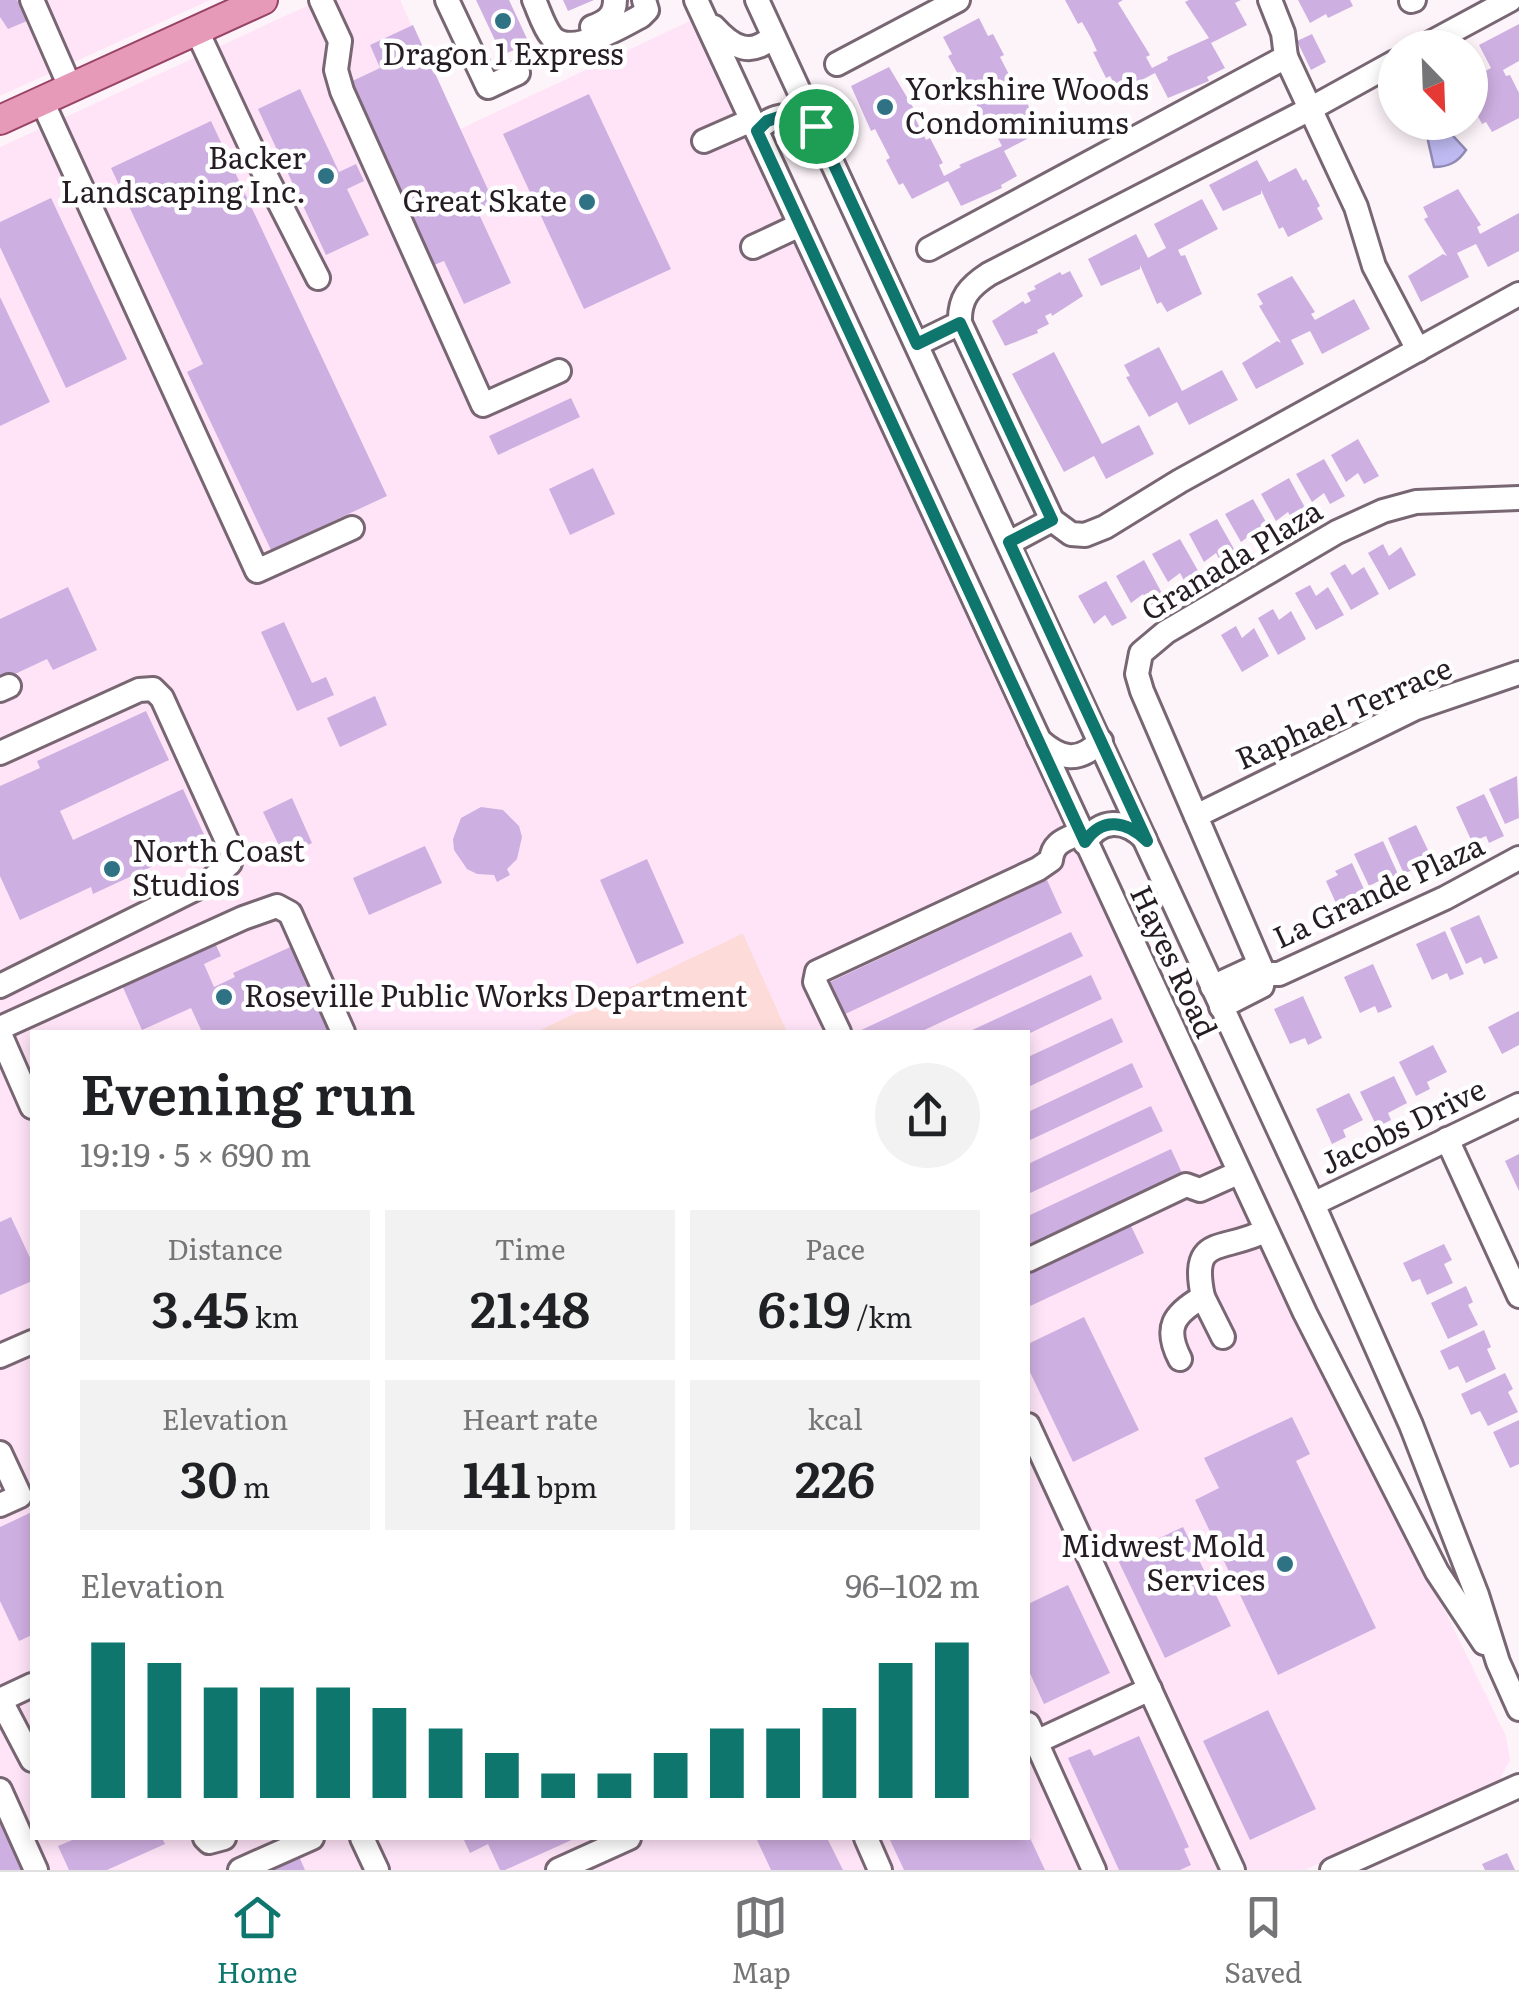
<!DOCTYPE html>
<meta charset="utf-8">
<style>
body{margin:0;font-family:Literata,serif;background:#f2f2f2;color:#202124;height:100vh;display:flex;flex-direction:column;font-size:38px;white-space:nowrap}
*{box-sizing:border-box;margin:0}
p{font-size:32px;color:#757577}
.icon{flex:none;width:55px;height:55px;fill:none;stroke:currentColor;stroke-width:2;stroke-linecap:round;stroke-linejoin:round}
.map{position:relative;flex:1;overflow:hidden}
.panel{position:absolute;left:30px;top:1030px;width:1000px;height:810px;display:flex;flex-direction:column;background:#fff;border-radius:0px;box-shadow:0 5px 15px #0003}
.panel>*{flex:none}
.needle{width:65px;rotate:157deg}
.tools{position:absolute;left:1378px;top:30px;display:grid;gap:20px}
.tools a{display:grid;place-items:center;width:110px;height:110px;border-radius:50%;background:#fff;box-shadow:0 5px 15px #0003;font-size:50px}
.pin{position:absolute;display:grid;place-items:center;width:85px;height:85px;color:#fff;margin:-42px;border:5px solid #fff;border-radius:50%;box-shadow:0 2px 10px #0007}
.round{display:grid;place-items:center;flex:none;width:105px;height:105px;border-radius:52px;background:#f2f2f2}
.head{display:flex;align-items:center;justify-content:space-between;height:170px;padding:0 50px}
h1{font-size:55px;font-weight:600;line-height:75px}
.figures{display:grid;grid-template-columns:repeat(3,1fr);gap:15px;height:170px;padding:10px 50px}
.figures div{display:grid;align-content:center;border-radius:0px;background:#f2f2f2;text-align:center}
.figures b{font-size:50px;font-weight:600}
.figures small{font-size:28px;font-weight:400}
.figures p{font-size:28px}
.chart{height:280px;padding:20px 50px}
.chart p{display:flex;justify-content:space-between}
.chart svg{width:100%;height:180px;margin-top:10px;stroke:#0f766e;stroke-width:6}
.tabs{display:flex;justify-content:space-around;align-items:center;height:140px;border-top:2px solid #e0e0e0;background:#fff;font-size:28px;color:#757577}
.tabs a{display:grid;justify-items:center;gap:5px}
.tabs .current{color:#0f766e}
.map>svg:first-child{display:block}
.built{fill:#ffe4f8;fill-rule:evenodd}
.green{fill:#fcdbd8}
.water{fill:#bfbaf1;stroke:#918bb3;stroke-width:2.5}
.building{fill:#ceafe1}
.lines{fill:none;stroke-linecap:round;stroke-linejoin:round}
.minor-casing{stroke:#786673;stroke-width:28}
.major-casing{stroke:#984264;stroke-width:32}
.minor{stroke:#fff;stroke-width:22}
.major{stroke:#e69ab7;stroke-width:28}
.route-casing{stroke:#fff;stroke-width:20}
.route{stroke:#0f766e;stroke-width:12}
.poi-dot{fill:#2f7283;stroke:#fff;stroke-width:4}
.labels{text-anchor:middle;stroke-width:9;stroke-linejoin:round;paint-order:stroke}
.poi-label{font-size:30px;fill:#251d23;stroke:#fff;text-anchor:start}
.street-label{font-size:30px;fill:#251d23;stroke:#fff}
</style>
<div class="map">
<svg width="1519" height="1870" viewBox="0 0 1519 1870">
<rect width="100%" height="100%" fill="#fdf4fa"/>
<g class="built">
<path d="M0 0H210L0 96Z"/>
<path d="M320 0H400L458 130 694 19 1295 1320 1411 1541 1506 1736 1510 1760 1500 1779 1489 1786 1305 1870H0V147ZM32 1032H1028V1838H32Z"/>
</g>
<path class="green" d="M743 934 787 1032H536L742 934Z"/>
<path class="water" d="M1442 124 1466 150C1458 162 1449 167 1434 167L1426 132Z"/>
<g class="building">
<path d="M0 0H17L27 21 8 29 0 17Z"/>
<path d="M476 0H509L529 43 526 44 530 52 517 58 514 50 502 55Z"/>
<path d="M563 0H594L568 11Z"/>
<path d="M1065 0H1123L1118 3 1150 55 1146 57 1152 68 1168 60 1167 57 1209 38 1185 2 1189 0H1241L1235 3 1247 25 1211 43 1225 68 1207 77 1209 81 1168 98 1155 73 1119 92 1110 76 1106 78 1093 52 1097 51 1091 38 1082 22 1078 24Z"/>
<path d="M1298 0H1350L1353 6 1328 18 1326 14 1310 23Z"/>
<path d="M979 18 988 36 993 34 1004 55 1000 57 1017 90 1021 89 1040 132 1004 151 1017 176 1001 185 1002 188 961 206 948 181 912 199 903 183 899 185 886 160 890 158 875 129 871 131 851 86 889 67 914 109 911 110 926 140 930 138 943 163 939 165 944 176 961 167 959 165 1002 146 993 129 989 131 962 74 959 76 948 56 952 54 943 37Z"/>
<path d="M1519 24V61L1503 70 1506 76 1510 75 1519 93V118L1492 132 1486 122 1482 124 1470 101V72L1473 78 1491 68 1479 45Z"/>
<path d="M413 25 495 205 478 212 511 283 464 304 444 261 434 265 397 184 392 186 346 84 380 68 370 45Z"/>
<path d="M1312 34 1326 62 1311 70 1297 41Z"/>
<path d="M300 89 339 172 356 164 364 181 347 189 369 235 326 255 258 109Z"/>
<path d="M589 94 671 269 584 309 503 134Z"/>
<path d="M211 121 387 496 271 550 187 372 203 364 111 168Z"/>
<path d="M1257 160 1269 182 1296 168 1303 181 1306 179 1320 206 1317 208 1323 219 1288 237 1283 227 1279 229 1261 190V194L1223 211 1209 185Z"/>
<path d="M1458 189 1481 225 1477 227 1480 234 1519 213V251L1488 267 1476 244 1457 253 1469 277 1421 302 1408 276 1443 254 1447 256 1424 219 1428 217 1423 207Z"/>
<path d="M51 198 127 359 66 388 0 247V222Z"/>
<path d="M1202 199 1218 229 1178 250 1181 256 1185 255 1202 294 1167 312 1161 302 1157 304 1140 265V269L1101 286 1088 259 1136 234 1148 258 1166 248 1154 224Z"/>
<path d="M1070 271 1083 296 1052 316 1051 313 1045 316 1049 324 1037 330 1038 333 1005 346 992 321 1023 301 1025 304 1031 301 1027 293 1036 289 1034 286 1060 272 1062 275Z"/>
<path d="M1292 276 1315 312 1311 314 1315 320 1354 299 1370 329 1322 354 1310 331 1291 340 1304 364 1256 389 1242 363 1277 341 1281 343 1259 306 1263 304 1257 294Z"/>
<path d="M0 297 50 402 0 426Z"/>
<path d="M1159 347 1182 391 1222 370 1238 400 1189 425 1177 402 1149 417 1126 377 1130 376 1124 365Z"/>
<path d="M1054 352 1102 444 1139 425 1154 454 1106 479 1094 456 1064 472 1012 374Z"/>
<path d="M571 398 580 417 498 455 489 436Z"/>
<path d="M1358 439 1379 476 1364 484 1358 473 1346 482 1331 455Z"/>
<path d="M1324 459 1345 496 1330 504 1324 493 1312 502 1296 474Z"/>
<path d="M593 468 615 514 570 535 549 489Z"/>
<path d="M1289 478 1309 515 1294 523 1288 512 1276 521 1261 494Z"/>
<path d="M1253 499 1274 536 1259 544 1253 533 1241 542 1225 514Z"/>
<path d="M1217 519 1238 556 1222 564 1216 553 1204 562 1189 534Z"/>
<path d="M1180 539 1201 576 1186 584 1180 573 1168 582 1152 554Z"/>
<path d="M1383 544 1389 556 1401 547 1416 575 1389 590 1368 553Z"/>
<path d="M1144 560 1164 597 1149 606 1143 594 1131 603 1116 576Z"/>
<path d="M1345 564 1352 575 1364 567 1379 594 1351 610 1330 573Z"/>
<path d="M1106 581 1127 618 1112 626 1105 615 1094 624 1078 596Z"/>
<path d="M1310 585 1316 596 1328 587 1344 615 1316 630 1295 593Z"/>
<path d="M68 587 97 650 53 670 47 659 0 681V619Z"/>
<path d="M1273 609 1279 620 1291 611 1306 639 1278 655 1258 618Z"/>
<path d="M284 622 312 683 326 677 334 695 297 711 261 632Z"/>
<path d="M1236 626 1242 638 1254 628 1269 656 1242 672 1221 635Z"/>
<path d="M375 696 387 725 340 747 327 718Z"/>
<path d="M146 711 169 760 60 811 73 840 183 789 207 841 93 894 91 887 20 920 0 876V786L40 768 37 761Z"/>
<path d="M1517 776 1519 818 1505 824 1489 789Z"/>
<path d="M1484 794 1504 836 1489 843 1486 836 1472 842 1456 807Z"/>
<path d="M292 798 312 843 284 856 263 812Z"/>
<path d="M481 807 503 810 519 826 522 837 517 859 507 869 510 875 497 882 494 875 477 874 467 869 454 850 453 839 461 818Z"/>
<path d="M1416 825 1436 867 1421 874 1418 867 1404 874 1388 838Z"/>
<path d="M1383 841 1402 883 1386 891 1381 880 1369 886 1354 854Z"/>
<path d="M425 846 442 883 369 915 353 878Z"/>
<path d="M647 859 684 943 637 964 600 880Z"/>
<path d="M1352 863 1368 898 1340 912 1326 881 1338 875 1335 871Z"/>
<path d="M1047 880 1062 913 843 1015 828 983Z"/>
<path d="M1479 915 1498 958 1484 964 1481 957 1466 964 1450 928Z"/>
<path d="M1445 931 1464 974 1450 980 1447 973 1432 980 1416 944Z"/>
<path d="M1071 932 1083 956 920 1032H857Z"/>
<path d="M214 941 221 956 204 964 214 987 235 977 233 973 297 944 336 1032H202L191 1008 142 1030 121 983Z"/>
<path d="M1373 964 1392 1007 1378 1013 1375 1006 1360 1013 1344 977Z"/>
<path d="M1091 975 1102 999 1028 1034 968 1032Z"/>
<path d="M1303 996 1322 1038 1308 1045 1305 1038 1290 1044 1274 1009Z"/>
<path d="M1519 1011V1045L1502 1054 1488 1027Z"/>
<path d="M1112 1018 1123 1042 1028 1087V1057Z"/>
<path d="M1433 1045 1447 1072 1427 1082 1430 1089 1416 1096 1399 1062Z"/>
<path d="M1132 1063 1143 1087 1028 1141V1112Z"/>
<path d="M1394 1076 1407 1103 1388 1113 1391 1120 1377 1127 1360 1092Z"/>
<path d="M1349 1093 1363 1120 1343 1130 1346 1137 1332 1144 1316 1109Z"/>
<path d="M1151 1106 1163 1131 1028 1194V1164Z"/>
<path d="M1171 1149 1182 1173 1028 1246V1216Z"/>
<path d="M1519 1154V1191L1505 1161Z"/>
<path d="M11 1217 32 1262V1281L0 1295V1222Z"/>
<path d="M1130 1224 1144 1253 1028 1307V1271Z"/>
<path d="M1444 1244 1452 1260 1444 1264 1453 1283 1427 1295 1420 1279 1412 1282 1403 1263Z"/>
<path d="M1466 1286 1473 1302 1468 1305 1478 1325 1448 1339 1431 1303Z"/>
<path d="M1084 1317 1139 1430 1073 1462 1028 1368V1344Z"/>
<path d="M1484 1330 1491 1347 1487 1349 1496 1369 1466 1383 1458 1366 1449 1370 1440 1351Z"/>
<path d="M1505 1373 1513 1389 1508 1392 1518 1412 1488 1426 1480 1411 1471 1415 1461 1394Z"/>
<path d="M1292 1417 1310 1454 1296 1461 1376 1628 1278 1675 1195 1500 1219 1488 1204 1458Z"/>
<path d="M1519 1420V1464L1510 1468 1493 1432Z"/>
<path d="M32 1512V1635L19 1641 0 1601V1527Z"/>
<path d="M1183 1527 1231 1626 1165 1658 1117 1558Z"/>
<path d="M1068 1585 1110 1673 1044 1704 1028 1669V1604Z"/>
<path d="M1268 1710 1316 1809 1250 1840 1203 1741Z"/>
<path d="M1139 1736 1189 1847 1184 1849 1191 1865 1180 1870H1119L1068 1758 1090 1749 1094 1756Z"/>
<path d="M0 1807 29 1870H0Z"/>
<path d="M77 1838H162L165 1844 107 1870H69L58 1846Z"/>
<path d="M463 1838H576L505 1870H500L488 1844 470 1853Z"/>
<path d="M756 1838H827L843 1870H771Z"/>
<path d="M889 1838H1030L1045 1870H904Z"/>
<path d="M297 1852 305 1870H258Z"/>
<path d="M1507 1853 1515 1870H1485L1482 1864Z"/>
</g>
<g class="lines">
<g class="minor-casing">
<g id="minor">
<path d="M32 0 71 89"/>
<path d="M321 0 340 41 336 70 342 91 483 405 559 371"/>
<path d="M447 0 488 87 518 73"/>
<path d="M534 0C539 11 544 28 552 37 571 57 621 27 641 16L647 10 644 0"/>
<path d="M696 0 1305 1313 1437 1572 1484 1643"/>
<path d="M757 0 1313 1204 1411 1425 1477 1595 1498 1662 1519 1709"/>
<path d="M1411 1 1414 0"/>
<path d="M592 27C606 22 615 16 615 0"/>
<path d="M714 27C732 47 751 58 773 36"/>
<path d="M197 31 252 149 318 278"/>
<path d="M1421 48 1510 0"/>
<path d="M1286 57 1356 207 1374 266 1418 350"/>
<path d="M1395 62 1310 109 989 274C969 287 959 298 960 323L1052 520 1071 534 1085 535 1105 527 1180 481 1519 294"/>
<path d="M837 64 958 0"/>
<path d="M42 101 257 571 352 528"/>
<path d="M757 131C774 111 795 113 816 126"/>
<path d="M704 141 752 120"/>
<path d="M753 247 800 225"/>
<path d="M929 249 1286 57 1283 33 1270 0"/>
<path d="M917 344 960 323"/>
<path d="M1009 543 1052 520"/>
<path d="M0 690 9 686"/>
<path d="M1039 740C1062 760 1078 763 1101 741"/>
<path d="M0 753 139 690 153 689 162 698 232 852 230 863 209 882 0 986"/>
<path d="M1196 816 1416 708 1519 673"/>
<path d="M1085 843C1100 818 1125 819 1144 838"/>
<path d="M1264 974 1142 691 1137 674 1141 653 1166 632 1337 532 1383 511 1416 502 1519 498"/>
<path d="M1212 987 1251 969 1264 974H1279L1445 898 1519 858"/>
<path d="M1221 1007 1262 986 1264 974"/>
<path d="M0 1028 243 918 277 906 290 913 343 1032"/>
<path d="M839 1032 815 982 817 972 1038 869 1051 860C1053 842 1065 840 1080 833"/>
<path d="M0 1034 32 1107"/>
<path d="M1447 1139 1519 1296"/>
<path d="M1313 1204 1519 1105"/>
<path d="M1028 1260 1186 1185 1200 1190 1238 1173"/>
<path d="M1203 1297 1223 1337"/>
<path d="M0 1356 32 1342"/>
<path d="M1180 1359C1164 1328 1173 1314 1203 1297 1190 1234 1221 1253 1265 1231"/>
<path d="M1028 1425 1233 1870"/>
<path d="M0 1453 20 1496 0 1505"/>
<path d="M0 1699 32 1760"/>
<path d="M0 1700 32 1685"/>
<path d="M1028 1724 1094 1870"/>
<path d="M1036 1742 1150 1689"/>
<path d="M0 1790 36 1870"/>
<path d="M205 1838 209 1842 224 1838"/>
<path d="M362 1838 377 1870"/>
<path d="M866 1838 880 1870"/>
<path d="M240 1870 312 1838"/>
<path d="M558 1870 629 1838"/>
<path d="M1332 1870 1519 1786"/>
</g>
</g>
<g class="major-casing">
<path id="major" d="M0 120 263 0"/>
</g>
<use href="#minor" class="minor"/>
<use href="#major" class="major"/>
</g>
<g class="lines">
<g class="route-casing">
<path id="route" d="M782 116 800 117 816 126 917 344 960 323 1052 520 1009 542 1147 841C1127 821 1102 816 1085 842L757 131 767 121Z"/>
</g>
<use href="#route" class="route"/>
</g>
<g class="poi-dot">
<circle cx="503" cy="21" r="10"/>
<circle cx="885" cy="107" r="10"/>
<circle cx="326" cy="176" r="10"/>
<circle cx="587" cy="202" r="10"/>
<circle cx="112" cy="869" r="10"/>
<circle cx="224" cy="997" r="10"/>
<circle cx="1285" cy="1564" r="10"/>
</g>
<g class="labels">
<g class="poi-label">
<text x="503" y="65" text-anchor="middle">Dragon 1 Express</text>
<text x="905" y="100">Yorkshire Woods<tspan x="905" dy="34">Condominiums</tspan></text>
<text x="306" y="169" text-anchor="end">Backer<tspan x="306" dy="34">Landscaping Inc.</tspan></text>
<text x="567" y="212" text-anchor="end">Great Skate</text>
<text x="132" y="862">North Coast<tspan x="132" dy="34">Studios</tspan></text>
<text x="244" y="1007">Roseville Public Works Department</text>
<text x="1265" y="1557" text-anchor="end">Midwest Mold<tspan x="1265" dy="34">Services</tspan></text>
</g>
<g class="street-label">
<text transform="translate(1232 561) rotate(-31)" y="10">Granada Plaza</text>
<text transform="translate(1344 714) rotate(-24)" y="10">Raphael Terrace</text>
<text transform="translate(1379 892) rotate(-25)" y="10">La Grande Plaza</text>
<text transform="translate(1173 962) rotate(65)" y="10">Hayes Road</text>
<text transform="translate(1403 1127) rotate(-26)" y="10">Jacobs Drive</text>
</g>
</g>
</svg>
<div class="tools">
<a><svg class="needle" viewBox="-14 -14 28 28"><path d="M0-13l5 13h-10z" fill="#e53935"/><path d="M0 13l5-13h-10z" fill="#757577"/></svg></a>
</div>
<div class="pin" style="left:816px;top:126px;background:#1e9e55"><svg class="icon" aria-label="arrive" viewBox="0 0 24 24"><path d="M6 21V4h12l-3 4 3 4H6"/></svg></div>
<section class="panel">
<div class="head"><div><h1>Evening run</h1><p>19:19 · 5 × 690 m</p></div><a class="round"><svg class="icon" aria-label="share" viewBox="0 0 24 24"><path d="M12 15V3M7 8l5-5 5 5M5 13v7h14v-7"/></svg></a></div>
<div class="figures">
<div><p>Distance</p><b>3.45<small> km</small></b></div>
<div><p>Time</p><b>21:48</b></div>
<div><p>Pace</p><b>6:19<small> /km</small></b></div>
</div>
<div class="figures">
<div><p>Elevation</p><b>30<small> m</small></b></div>
<div><p>Heart rate</p><b>141<small> bpm</small></b></div>
<div><p>kcal</p><b>226</b></div>
</div>
<div class="chart"><p><span>Elevation</span>96–102 m</p>
<svg viewBox="0 0 160 44" preserveAspectRatio="none"><path d="M5 44V6M15 44V11M25 44V17M35 44V17M45 44V17M55 44V22M65 44V27M75 44V33M85 44V38M95 44V38M105 44V33M115 44V27M125 44V27M135 44V22M145 44V11M155 44V6"/></svg>
</div>
</section>
</div>
<nav class="tabs">
<a class="current"><svg class="icon" aria-label="home" viewBox="0 0 24 24"><path d="M3 11l9-7 9 7M6 9v11h12V9"/></svg>Home</a>
<a><svg class="icon" aria-label="map" viewBox="0 0 24 24"><path d="M3 6l6-2 6 2 6-2v14l-6 2-6-2-6 2zM9 4v14M15 6v14"/></svg>Map</a>
<a><svg class="icon" aria-label="saved" viewBox="0 0 24 24"><path d="M7 4h10v16l-5-4-5 4z"/></svg>Saved</a>
</nav>
